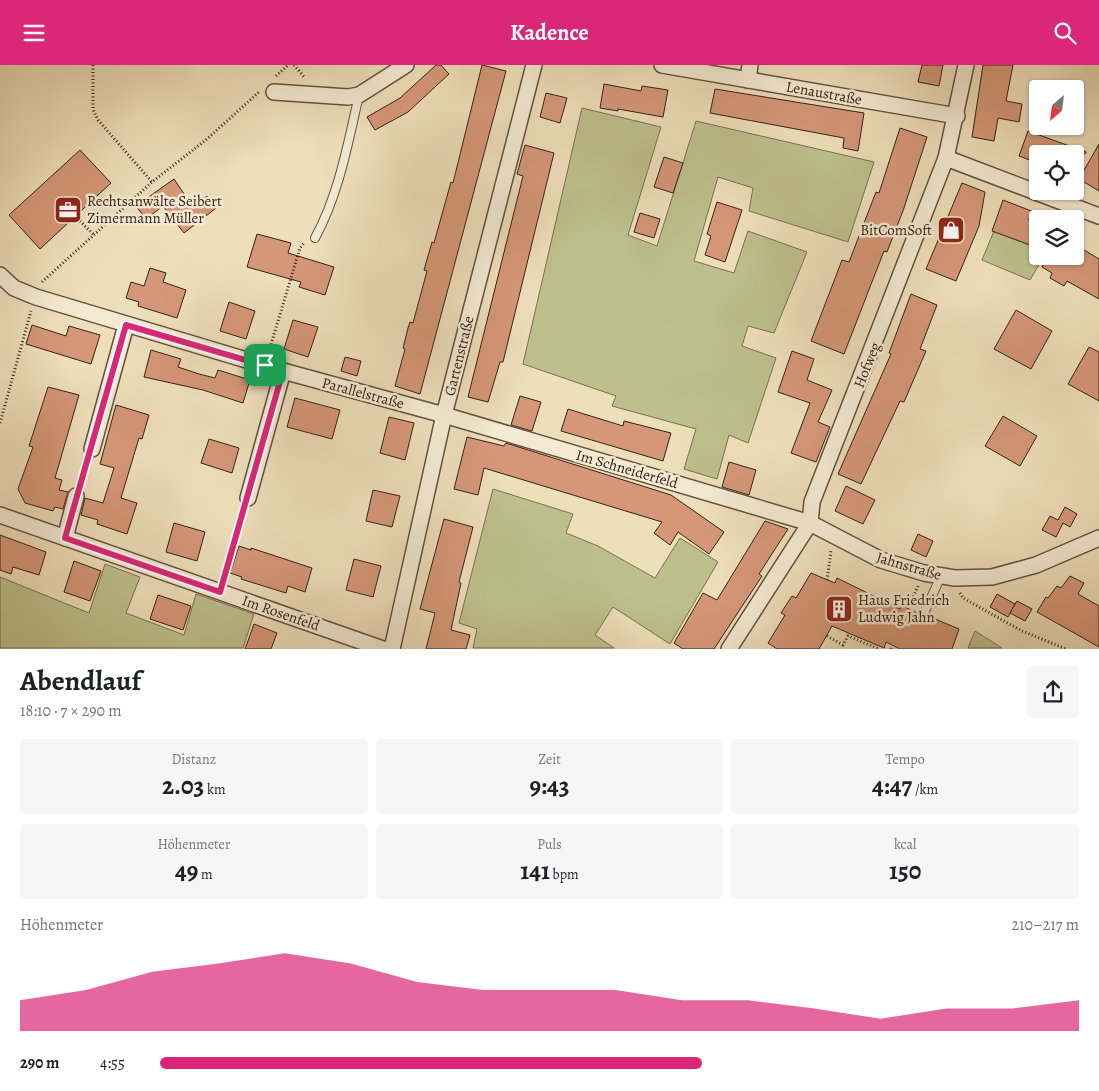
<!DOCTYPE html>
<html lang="de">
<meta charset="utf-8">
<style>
body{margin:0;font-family:Alegreya,serif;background:#f6f6f6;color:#202124;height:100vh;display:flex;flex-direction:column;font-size:19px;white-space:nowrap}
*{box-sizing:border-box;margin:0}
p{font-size:16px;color:#757577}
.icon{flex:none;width:28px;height:28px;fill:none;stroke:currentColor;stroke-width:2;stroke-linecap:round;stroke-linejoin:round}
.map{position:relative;height:584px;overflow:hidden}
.drawer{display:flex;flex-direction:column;background:#fff;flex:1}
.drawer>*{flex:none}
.needle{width:32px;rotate:208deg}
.buttons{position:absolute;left:1029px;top:15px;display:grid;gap:10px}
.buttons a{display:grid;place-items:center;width:55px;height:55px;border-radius:5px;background:#fff;box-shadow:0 1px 4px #0004;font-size:25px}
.pin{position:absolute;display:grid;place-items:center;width:42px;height:42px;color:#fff;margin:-21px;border-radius:10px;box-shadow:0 2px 8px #0006}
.round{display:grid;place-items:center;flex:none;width:52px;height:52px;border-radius:5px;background:#f6f6f6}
.head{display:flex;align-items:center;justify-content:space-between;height:85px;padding:0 20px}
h1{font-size:28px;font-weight:700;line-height:38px}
.metrics{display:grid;grid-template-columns:repeat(3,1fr);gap:8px;height:85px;padding:5px 20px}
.metrics div{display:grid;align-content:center;border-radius:5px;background:#f6f6f6;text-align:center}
.metrics b{font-size:25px;font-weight:700}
.metrics small{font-size:14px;font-weight:400}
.metrics p{font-size:14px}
.chart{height:140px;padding:10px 20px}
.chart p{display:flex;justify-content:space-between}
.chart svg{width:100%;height:90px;margin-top:5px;fill:#db2777;opacity:.7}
ul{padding:0 20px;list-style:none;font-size:16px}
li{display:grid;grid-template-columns:80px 60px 1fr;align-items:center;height:38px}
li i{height:12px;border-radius:6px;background:#db2777}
header{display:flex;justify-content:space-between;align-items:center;height:65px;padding:0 20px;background:#db2777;color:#fff;font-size:22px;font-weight:700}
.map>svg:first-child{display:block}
.green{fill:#bdc08d;stroke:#797152}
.building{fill:#d59778;stroke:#352218}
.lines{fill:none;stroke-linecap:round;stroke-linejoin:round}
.service-casing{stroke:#635141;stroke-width:10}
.minor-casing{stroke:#635141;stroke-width:18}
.path{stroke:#352218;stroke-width:3;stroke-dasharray:1 2.5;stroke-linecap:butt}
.service{stroke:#f4ead3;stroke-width:8}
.minor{stroke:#f4ead3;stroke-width:15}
.route-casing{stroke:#fff;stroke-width:10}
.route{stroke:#db2777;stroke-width:6}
.labels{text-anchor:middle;stroke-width:5;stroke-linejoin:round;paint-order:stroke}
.street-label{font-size:15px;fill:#352218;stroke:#f4ead3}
.poi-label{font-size:15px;fill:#352218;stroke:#f4ead3;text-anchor:start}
</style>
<header><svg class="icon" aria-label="menu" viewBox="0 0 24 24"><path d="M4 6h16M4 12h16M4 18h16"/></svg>Kadence<svg class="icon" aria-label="search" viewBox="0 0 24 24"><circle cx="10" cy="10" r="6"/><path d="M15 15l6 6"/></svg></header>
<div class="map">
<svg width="1099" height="584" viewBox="0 0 1099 584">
<rect width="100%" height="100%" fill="#eedfbb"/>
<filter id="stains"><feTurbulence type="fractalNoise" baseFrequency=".004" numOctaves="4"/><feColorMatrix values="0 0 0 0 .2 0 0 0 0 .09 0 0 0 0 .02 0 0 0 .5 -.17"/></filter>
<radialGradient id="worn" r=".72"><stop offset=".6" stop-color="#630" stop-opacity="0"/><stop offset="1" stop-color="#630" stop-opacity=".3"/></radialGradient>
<g class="green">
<path d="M582 43 661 62 628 170 657 181 696 56 874 97 848 177 749 146 753 123 718 112 694 196 734 208 748 166 807 187 774 268 748 261 742 281 776 293 748 378 729 370 717 414 684 404 696 364 612 341 616 331 523 299Z"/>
<path d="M994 166 1028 179 1035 166 1037 167 1038 191H1044L1030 215 982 195Z"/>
<path d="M493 424 573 449 566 468 598 481 655 513 680 473 718 497 670 579 613 542 595 570 614 583H473L477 564 459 558Z"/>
<path d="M105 499 140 512 126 548 184 570 196 529 254 549 243 583H0V512L89 548Z"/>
<path d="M975 566 1002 583H968Z"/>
</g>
<g class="building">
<path d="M436 0H441L449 9 408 47 375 65 367 52 400 33Z"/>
<path d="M482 0 506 6 420 329 395 321 405 284 403 283 408 263 410 257 413 258 427 206 424 205 432 177 434 178 451 117 453 118Z"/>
<path d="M922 0H943L939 21 918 17Z"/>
<path d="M983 0H1013L1006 36 1022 39 1019 57 998 53 994 76 972 72Z"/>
<path d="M604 19 641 26 642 21 668 25 663 52 618 44V46L600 43Z"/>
<path d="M715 24 864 48 858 86 843 83 844 73 710 48Z"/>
<path d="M546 28 567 33 560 58 540 52Z"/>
<path d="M900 63 927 72 904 143 887 187 884 186 844 289 811 276 842 195 849 197 876 127 879 128Z"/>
<path d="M1028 66 1086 87 1085 89H1038V98L1019 91Z"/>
<path d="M1099 79V126L1079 114Z"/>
<path d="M525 80 554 88 503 297H500L488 337 468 332 523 111 517 109Z"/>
<path d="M80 85 111 118 40 184 9 150Z"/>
<path d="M664 92 683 98 673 128 654 122Z"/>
<path d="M174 114 193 142 207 131 216 143 184 168 163 141 146 154 136 141Z"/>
<path d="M962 118 985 127 979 161 956 216 926 204Z"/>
<path d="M1003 135 1052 154H1028L1038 159V183L992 166Z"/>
<path d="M717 137 742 145 725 197 705 190 711 171 707 169Z"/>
<path d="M640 148 660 154 654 173 634 167Z"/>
<path d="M257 169 291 178 288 188 334 202 325 230 299 222 301 217 247 202Z"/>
<path d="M1084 185 1099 194V234L1067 216 1064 221 1050 213 1052 208 1042 202 1048 191H1067L1077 197Z"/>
<path d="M150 203 166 208 163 217 186 225 177 253 138 241 139 237 126 233 131 217 144 221Z"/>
<path d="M911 229 937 240 920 284 926 286 904 337 900 336 861 419 838 409 891 289 889 288Z"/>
<path d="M229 237 255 246 246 274 220 266Z"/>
<path d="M1016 245 1052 266 1031 304 994 284Z"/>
<path d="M293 255 318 262 308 292 284 284Z"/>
<path d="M32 260 66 271 69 261 100 270 91 299 26 279Z"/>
<path d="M1089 282 1099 287V336L1068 319Z"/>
<path d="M151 285 181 294 178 302 199 309 215 313 218 305 250 315 243 338 203 325 144 312Z"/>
<path d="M792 286 814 294 807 315 832 325 818 357 830 362 816 397 791 388 810 338 778 327Z"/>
<path d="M345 292 361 296 357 311 341 306Z"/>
<path d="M48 322 79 330 55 413 62 415 59 425 68 427 63 444 55 442 53 446 25 438 18 424 33 382 29 381Z"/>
<path d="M520 331 541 337 532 366 511 360Z"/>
<path d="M295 333 340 345 332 374 287 362Z"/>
<path d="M116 340 149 350 142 374 139 373 121 433 137 438 127 469 97 459 98 455 81 450 85 433 103 438 114 403 100 399Z"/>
<path d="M568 344 623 361 624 356 671 368 663 396 561 366Z"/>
<path d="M1003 351 1037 371 1020 401 985 381Z"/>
<path d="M389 352 414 358 405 395 380 388Z"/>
<path d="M467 372 504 381 506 378 671 430 724 467 709 489 678 467 670 480 654 468 662 457 484 403 478 430 454 424Z"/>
<path d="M209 374 239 383 232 408 201 398Z"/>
<path d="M729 397 756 405 749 430 722 422Z"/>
<path d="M846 421 875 435 863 459 835 446Z"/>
<path d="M373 425 400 431 392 462 366 456Z"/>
<path d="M1065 442 1077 449 1070 462 1063 458 1056 472 1042 465 1050 451 1058 455Z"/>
<path d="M444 454 473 462 459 517 461 518 451 565 470 570 466 584H426L435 548 420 544Z"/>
<path d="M765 456 788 464 759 509 762 511 714 584H683L674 578 703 528 717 535Z"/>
<path d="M174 458 205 467 197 496 166 487Z"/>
<path d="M918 469 933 476 926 492 911 485Z"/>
<path d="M0 470 46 487 39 510 13 502 11 509 0 505Z"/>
<path d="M239 481 251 485V483L312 503 305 527 288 521 286 528 241 514 242 512 230 508Z"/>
<path d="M354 494 381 501 373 532 346 525Z"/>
<path d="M74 496 101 506 90 536 64 527Z"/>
<path d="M811 508 835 518 837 513 900 544 901 540 923 551H928L959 564 952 584H900L886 577 884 583 832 561 819 584H777L768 578 785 550 781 548 792 531 796 533Z"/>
<path d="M1070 511 1084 518 1078 529 1099 541V582L1037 547 1046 532 1048 533 1057 521 1061 523Z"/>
<path d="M997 529 1015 539 1008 552 990 542Z"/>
<path d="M158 530 191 541 183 565 150 554Z"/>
<path d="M1017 536 1032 544 1025 556 1010 548Z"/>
<path d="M254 559 277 568 271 584H245Z"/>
</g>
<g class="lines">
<g class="service-casing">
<g id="service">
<path d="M315 173C339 129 348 78 359 30"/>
<path d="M925 546 941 511"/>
</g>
</g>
<g class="minor-casing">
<g id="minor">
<path d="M662 0 957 51"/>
<path d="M748 15 750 0"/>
<path d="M274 27 348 32 359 30 406 0"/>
<path d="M946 93 1099 151"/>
<path d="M0 210 14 223 36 232 283 306 444 350 810 458 881 495 924 508 955 513 992 512 1036 500 1099 473"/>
<path d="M92 384 126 260"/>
<path d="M248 433 283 306"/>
<path d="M0 450 383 584"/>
<path d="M65 473 76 431"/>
<path d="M392 584 444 350 534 0"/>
<path d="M729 584 810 458 812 437 946 93 966 0"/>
</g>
</g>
<g class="path">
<path d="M93 0V44L98 55 152 117"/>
<path d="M294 0 305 13"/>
<path d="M276 11 288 0"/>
<path d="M75 151 94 170"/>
<path d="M42 217 152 117 207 74 259 27"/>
<path d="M269 286 300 183 304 178"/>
<path d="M0 358 31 246"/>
<path d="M81 417 87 399"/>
<path d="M224 511 244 448"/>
<path d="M827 515 831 486"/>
<path d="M960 528 963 533 1022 566 1066 584"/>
<path d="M909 541 918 521"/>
<path d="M827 571 843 580 848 571 879 584"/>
<path d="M891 584 892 582"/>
</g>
<use href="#service" class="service"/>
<use href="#minor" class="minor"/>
</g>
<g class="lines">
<g class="route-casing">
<path id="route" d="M126 260 283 306 220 527 65 473Z"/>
</g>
<use href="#route" class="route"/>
</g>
<defs>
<g id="office-square" transform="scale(1.4375)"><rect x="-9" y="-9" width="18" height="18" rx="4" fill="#8f2418" stroke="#f4ead3"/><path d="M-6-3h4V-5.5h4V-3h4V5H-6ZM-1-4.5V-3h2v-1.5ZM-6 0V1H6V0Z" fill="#fff"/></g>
<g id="shop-square" transform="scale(1.4375)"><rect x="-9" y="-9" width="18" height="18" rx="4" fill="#8f2418" stroke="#f4ead3"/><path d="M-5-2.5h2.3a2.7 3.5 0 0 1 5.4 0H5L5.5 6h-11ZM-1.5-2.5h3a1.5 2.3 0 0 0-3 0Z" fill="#fff"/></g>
<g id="building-square" transform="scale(1.4375)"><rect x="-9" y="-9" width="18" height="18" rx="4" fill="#8f2418" stroke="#f4ead3"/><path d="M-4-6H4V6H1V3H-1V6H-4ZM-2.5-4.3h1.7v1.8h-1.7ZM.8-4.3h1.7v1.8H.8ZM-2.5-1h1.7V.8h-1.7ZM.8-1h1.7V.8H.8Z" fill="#fff"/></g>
</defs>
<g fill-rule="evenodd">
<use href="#office-square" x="68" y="145"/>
<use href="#shop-square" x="951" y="165"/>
<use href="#building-square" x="839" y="544"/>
</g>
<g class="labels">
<g class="street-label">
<text transform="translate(824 28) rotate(10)" y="5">Lenaustraße</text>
<text transform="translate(459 291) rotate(-76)" y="5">Gartenstraße</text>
<text transform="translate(867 300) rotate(-68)" y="5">Hofweg</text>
<text transform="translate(363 328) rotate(15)" y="5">Parallelstraße</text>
<text transform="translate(627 404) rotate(16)" y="5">Im Schneiderfeld</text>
<text transform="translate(909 501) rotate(16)" y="5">Jahnstraße</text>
<text transform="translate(281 548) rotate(19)" y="5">Im Rosenfeld</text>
</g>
<g class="poi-label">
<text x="87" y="141">Rechtsanwälte Seibert<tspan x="87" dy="17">Zimermann Müller</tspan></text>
<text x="932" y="170" text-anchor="end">BitComSoft</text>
<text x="858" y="540">Haus Friedrich<tspan x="858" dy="17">Ludwig Jahn</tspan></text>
</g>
</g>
<rect width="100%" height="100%" filter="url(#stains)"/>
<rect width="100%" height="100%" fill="url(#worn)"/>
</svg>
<div class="buttons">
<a><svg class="needle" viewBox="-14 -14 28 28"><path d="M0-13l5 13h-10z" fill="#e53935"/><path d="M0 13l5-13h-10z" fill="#757577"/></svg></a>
<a><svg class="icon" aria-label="locate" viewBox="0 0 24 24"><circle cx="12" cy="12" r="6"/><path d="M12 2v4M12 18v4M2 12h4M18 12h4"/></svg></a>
<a><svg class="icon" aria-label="layers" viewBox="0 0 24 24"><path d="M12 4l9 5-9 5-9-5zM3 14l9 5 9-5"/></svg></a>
</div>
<div class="pin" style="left:265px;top:300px;background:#1e9e55"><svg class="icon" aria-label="arrive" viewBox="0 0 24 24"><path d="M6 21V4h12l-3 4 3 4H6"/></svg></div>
</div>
<section class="drawer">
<div class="head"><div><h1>Abendlauf</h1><p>18:10 · 7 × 290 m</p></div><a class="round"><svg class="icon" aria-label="share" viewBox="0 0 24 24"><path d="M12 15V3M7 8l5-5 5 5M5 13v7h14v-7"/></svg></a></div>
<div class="metrics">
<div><p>Distanz</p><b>2.03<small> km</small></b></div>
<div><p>Zeit</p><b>9:43</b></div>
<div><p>Tempo</p><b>4:47<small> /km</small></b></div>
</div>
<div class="metrics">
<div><p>Höhenmeter</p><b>49<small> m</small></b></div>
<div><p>Puls</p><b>141<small> bpm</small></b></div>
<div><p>kcal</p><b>150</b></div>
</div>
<div class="chart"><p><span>Höhenmeter</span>210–217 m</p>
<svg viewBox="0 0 160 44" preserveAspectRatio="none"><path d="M0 44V29L10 24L20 15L30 11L40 6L50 11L60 20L70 24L80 24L90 24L100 29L110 29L120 33L130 38L140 33L150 33L160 29V44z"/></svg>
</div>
<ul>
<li><b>290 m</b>4:55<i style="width:59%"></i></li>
</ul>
</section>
